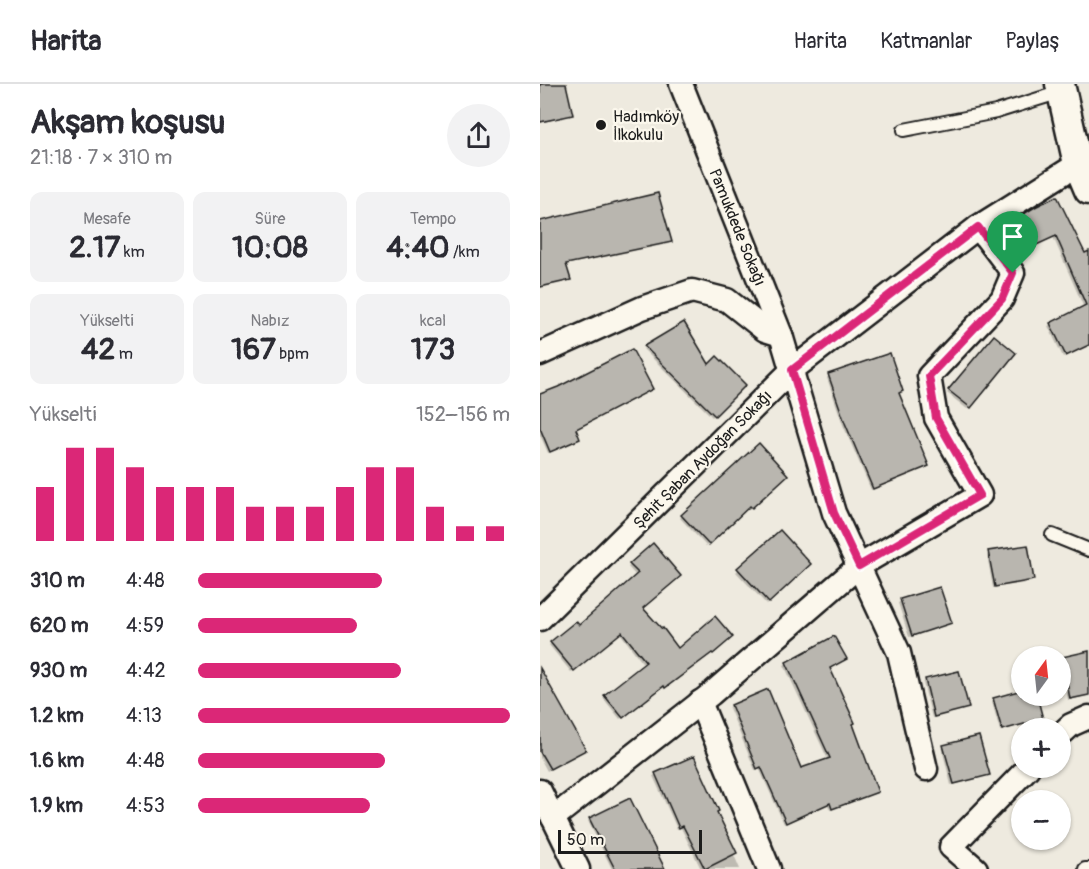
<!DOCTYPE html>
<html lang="tr">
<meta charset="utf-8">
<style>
body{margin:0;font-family:Pangolin,sans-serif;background:#f2f2f3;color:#2b2b33;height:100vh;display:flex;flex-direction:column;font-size:22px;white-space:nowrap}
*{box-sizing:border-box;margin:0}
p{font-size:20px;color:#7c7c81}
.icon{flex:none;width:33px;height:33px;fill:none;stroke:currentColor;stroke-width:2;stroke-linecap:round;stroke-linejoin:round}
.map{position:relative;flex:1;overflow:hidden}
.sheet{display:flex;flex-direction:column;background:#fff;width:540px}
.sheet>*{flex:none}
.needle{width:39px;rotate:15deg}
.fabs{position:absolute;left:471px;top:562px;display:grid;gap:12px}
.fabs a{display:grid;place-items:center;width:60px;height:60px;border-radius:50%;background:#fff;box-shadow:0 2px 4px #0004;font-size:30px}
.scale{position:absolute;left:18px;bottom:15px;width:144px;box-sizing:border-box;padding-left:6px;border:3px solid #1c1c1c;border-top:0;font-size:16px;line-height:21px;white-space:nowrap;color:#1c1c1c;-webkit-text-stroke:4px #fbf7ec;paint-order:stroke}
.pin{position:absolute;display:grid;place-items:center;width:51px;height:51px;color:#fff;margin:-62px -26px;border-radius:50% 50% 50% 0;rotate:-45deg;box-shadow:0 0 6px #0007}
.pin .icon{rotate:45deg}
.round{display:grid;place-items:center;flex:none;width:63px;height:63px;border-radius:32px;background:#f2f2f3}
.summary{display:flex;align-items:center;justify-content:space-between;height:102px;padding:0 30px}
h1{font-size:33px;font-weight:700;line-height:45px}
.figures{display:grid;grid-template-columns:repeat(3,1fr);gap:9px;height:102px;padding:6px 30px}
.figures div{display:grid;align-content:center;border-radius:12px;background:#f2f2f3;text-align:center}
.figures b{font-size:30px;font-weight:700}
.figures small{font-size:16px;font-weight:400}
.figures p{font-size:16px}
.chart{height:168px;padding:12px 30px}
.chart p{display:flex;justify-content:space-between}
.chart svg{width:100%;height:108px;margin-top:6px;stroke:#db2777;stroke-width:6}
ul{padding:0 30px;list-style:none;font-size:20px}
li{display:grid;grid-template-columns:96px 72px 1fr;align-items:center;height:45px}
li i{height:15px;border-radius:8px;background:#db2777}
header{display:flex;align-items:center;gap:36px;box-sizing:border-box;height:84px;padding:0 30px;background:#fff;border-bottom:2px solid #e1e1e2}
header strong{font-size:28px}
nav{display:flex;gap:33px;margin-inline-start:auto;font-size:21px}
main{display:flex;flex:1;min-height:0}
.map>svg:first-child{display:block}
.shadow{fill:#0003}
.building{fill:#b9b6af;stroke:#1c1c1c;stroke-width:1.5}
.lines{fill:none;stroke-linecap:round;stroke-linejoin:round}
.service-casing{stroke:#1c1c1c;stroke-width:16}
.minor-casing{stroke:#1c1c1c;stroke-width:27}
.tertiary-casing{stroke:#1c1c1c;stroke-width:33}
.service{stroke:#fbf7ec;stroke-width:12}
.minor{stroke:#fbf7ec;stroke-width:22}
.tertiary{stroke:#fbf7ec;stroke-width:28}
.route-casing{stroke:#fff;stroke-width:12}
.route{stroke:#db2777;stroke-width:8}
.poi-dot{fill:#1c1c1c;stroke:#fbf7ec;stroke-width:2}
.labels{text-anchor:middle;stroke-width:4.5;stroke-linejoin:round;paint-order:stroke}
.poi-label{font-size:16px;fill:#1c1c1c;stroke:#fbf7ec;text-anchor:start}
.street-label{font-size:16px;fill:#1c1c1c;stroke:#fbf7ec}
</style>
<header>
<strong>Harita</strong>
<nav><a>Harita</a><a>Katmanlar</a><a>Paylaş</a></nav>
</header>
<main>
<section class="sheet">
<div class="summary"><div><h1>Akşam koşusu</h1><p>21:18 · 7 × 310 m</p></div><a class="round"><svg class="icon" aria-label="share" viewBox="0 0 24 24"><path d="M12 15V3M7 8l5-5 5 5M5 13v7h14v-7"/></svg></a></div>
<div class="figures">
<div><p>Mesafe</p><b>2.17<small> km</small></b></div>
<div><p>Süre</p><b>10:08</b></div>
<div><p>Tempo</p><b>4:40<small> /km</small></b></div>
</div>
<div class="figures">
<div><p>Yükselti</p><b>42<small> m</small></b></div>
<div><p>Nabız</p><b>167<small> bpm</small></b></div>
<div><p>kcal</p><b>173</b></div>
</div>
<div class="chart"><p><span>Yükselti</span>152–156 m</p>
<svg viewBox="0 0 160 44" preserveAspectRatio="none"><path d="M5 44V22M15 44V6M25 44V6M35 44V14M45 44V22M55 44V22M65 44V22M75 44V30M85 44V30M95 44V30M105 44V22M115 44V14M125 44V14M135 44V30M145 44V38M155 44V38"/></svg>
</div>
<ul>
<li><b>310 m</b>4:48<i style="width:59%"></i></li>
<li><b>620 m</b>4:59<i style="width:51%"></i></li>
<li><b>930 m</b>4:42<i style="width:65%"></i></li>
<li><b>1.2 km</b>4:13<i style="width:100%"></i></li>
<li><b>1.6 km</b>4:48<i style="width:60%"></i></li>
<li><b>1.9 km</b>4:53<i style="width:55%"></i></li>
</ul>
</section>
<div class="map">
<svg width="549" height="785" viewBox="0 0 549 785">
<rect width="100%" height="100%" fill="#eeeadf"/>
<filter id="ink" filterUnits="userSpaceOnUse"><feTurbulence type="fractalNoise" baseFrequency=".0167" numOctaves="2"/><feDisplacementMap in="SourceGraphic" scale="12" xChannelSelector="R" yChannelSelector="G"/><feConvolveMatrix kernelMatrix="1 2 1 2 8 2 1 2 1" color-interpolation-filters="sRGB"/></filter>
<g filter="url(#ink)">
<g class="shadow">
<path d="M0 0H24L31 30 29 32 0 39Z"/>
<path d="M517 114 549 181V261L523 273 508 242 544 224 513 153 477 170 465 145Z"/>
<path d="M0 139 131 158 128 160 25 181 29 196 27 198 0 204Z"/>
<path d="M144 241 169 282 204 301 172 333 103 265Z"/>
<path d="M454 253 474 269 427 325 407 309Z"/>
<path d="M289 291 361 307 357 310 387 382 331 406 303 341 287 294Z"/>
<path d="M0 312 34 345 38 355 36 357 8 369 0 351Z"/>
<path d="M219 361 246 391 209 425 207 423 166 462 140 434Z"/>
<path d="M240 448 269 480 226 520 196 488Z"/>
<path d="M113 461 101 524 138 566 191 553 170 571 169 570 122 605 121 603 80 635 63 614 104 581 80 549 31 588 9 561 36 539 39 543 96 492 88 483Z"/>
<path d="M449 469 493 496 491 498 453 504 447 471Z"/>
<path d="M361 517 410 539 369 553 358 519Z"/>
<path d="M549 569V612L528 616 520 576Z"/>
<path d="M247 579 288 585 336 707 290 726 288 721 244 740 219 684 215 686 189 624 191 622 260 686 288 676 244 581Z"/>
<path d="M0 587 42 668 7 687 0 674Z"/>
<path d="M386 597 427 624 392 634 383 599Z"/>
<path d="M482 612H496L502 634 460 647 452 618 454 615Z"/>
<path d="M404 663 448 690 411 701 402 665Z"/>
<path d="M154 674 176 728 195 769 194 771 200 785H161L141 744 137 745 113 692Z"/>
<path d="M50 735 120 779 123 778 126 785H72L48 737Z"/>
</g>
<g class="building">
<path d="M0 0H26L33 31 0 38Z"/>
<path d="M118 109 132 158 26 180 31 196 0 203V137Z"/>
<path d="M517 112 545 169 549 167V261L526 272 510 239 546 221 516 152 479 169 466 141 495 123Z"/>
<path d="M144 238 169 280 177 272 206 301 175 332 104 262Z"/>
<path d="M454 251 476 269 431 324 408 306Z"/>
<path d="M92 265 113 305 36 345 40 355 10 368 0 344V310L18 303Z"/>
<path d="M350 269 363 307 359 309 389 382 333 405 305 339 288 290Z"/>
<path d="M219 359 248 391 212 424 210 422 169 461 141 431Z"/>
<path d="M240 446 271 480 229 519 197 484Z"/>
<path d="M113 459 141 492 103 524 122 545 123 544 138 564 175 532 193 553 173 570 172 569 125 604 124 602 83 634 64 611 106 578 82 548 34 587 10 558 36 537 39 541 98 489 89 480Z"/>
<path d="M488 461 494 496 455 503 448 467Z"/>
<path d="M400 503 412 539 372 552 360 515Z"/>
<path d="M294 552 307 575 290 584 315 639 313 640 338 708 292 725 290 719 246 739 221 683 217 685 191 621 228 605 261 684 290 674 246 578Z"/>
<path d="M549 567V611L530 615 522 573Z"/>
<path d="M0 584 46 666 10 685 0 668Z"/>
<path d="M419 587 429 624 394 633 385 595Z"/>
<path d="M482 606V612H497L503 635 462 646 453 614Z"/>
<path d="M439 652 450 691 414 700 403 661Z"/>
<path d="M154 672 179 727 177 728 197 769 165 785 143 742 139 744 115 689Z"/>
<path d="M90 714 125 785H75L49 734Z"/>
</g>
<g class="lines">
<g class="service-casing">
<g id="service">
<path d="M364 46 456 28 521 8"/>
<path d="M512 451 549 466"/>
<path d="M545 785H549"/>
</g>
</g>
<g class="minor-casing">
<g id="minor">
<path d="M141 0 241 251 294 429 359 569 386 685"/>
<path d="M0 270 102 224 152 207 187 216 225 246 241 251"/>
<path d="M0 535 252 286 438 143 538 80"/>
<path d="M160 618 229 785"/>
<path d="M520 651 531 641 549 633"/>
<path d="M0 707 38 785"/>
<path d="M13 734 171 610 319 482 440 411 396 334 389 292 462 215 473 189 438 143"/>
<path d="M436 785 411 763 488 684"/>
</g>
</g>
<g class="tertiary-casing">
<path id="tertiary" d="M520 0 538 80 549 106"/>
</g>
<use href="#service" class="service"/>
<use href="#minor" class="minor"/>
<use href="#tertiary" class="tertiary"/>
</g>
</g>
<g class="lines" filter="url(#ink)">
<g class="route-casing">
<path id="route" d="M438 143 473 189 462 215 389 292 396 334 440 411 319 482 294 429 252 286Z"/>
</g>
<use href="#route" class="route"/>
</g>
<circle class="poi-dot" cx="61" cy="41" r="6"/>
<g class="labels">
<g class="poi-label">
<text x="73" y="38">Hadımköy<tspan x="73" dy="18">İlkokulu</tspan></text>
</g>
<g class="street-label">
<text transform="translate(198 143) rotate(68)" y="6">Pamukdede Sokağı</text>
<text transform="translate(162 375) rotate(-45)" y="6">Şehit Şaban Aydoğan Sokağı</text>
</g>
</g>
</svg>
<div class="fabs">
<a><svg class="needle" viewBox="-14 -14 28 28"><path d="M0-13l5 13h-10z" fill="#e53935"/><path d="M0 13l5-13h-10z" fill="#7c7c81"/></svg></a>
<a>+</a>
<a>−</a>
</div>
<div class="scale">50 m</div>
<div class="pin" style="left:473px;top:189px;background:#1e9e55"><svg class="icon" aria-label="arrive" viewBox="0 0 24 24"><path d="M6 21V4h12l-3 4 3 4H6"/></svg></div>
</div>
</main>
